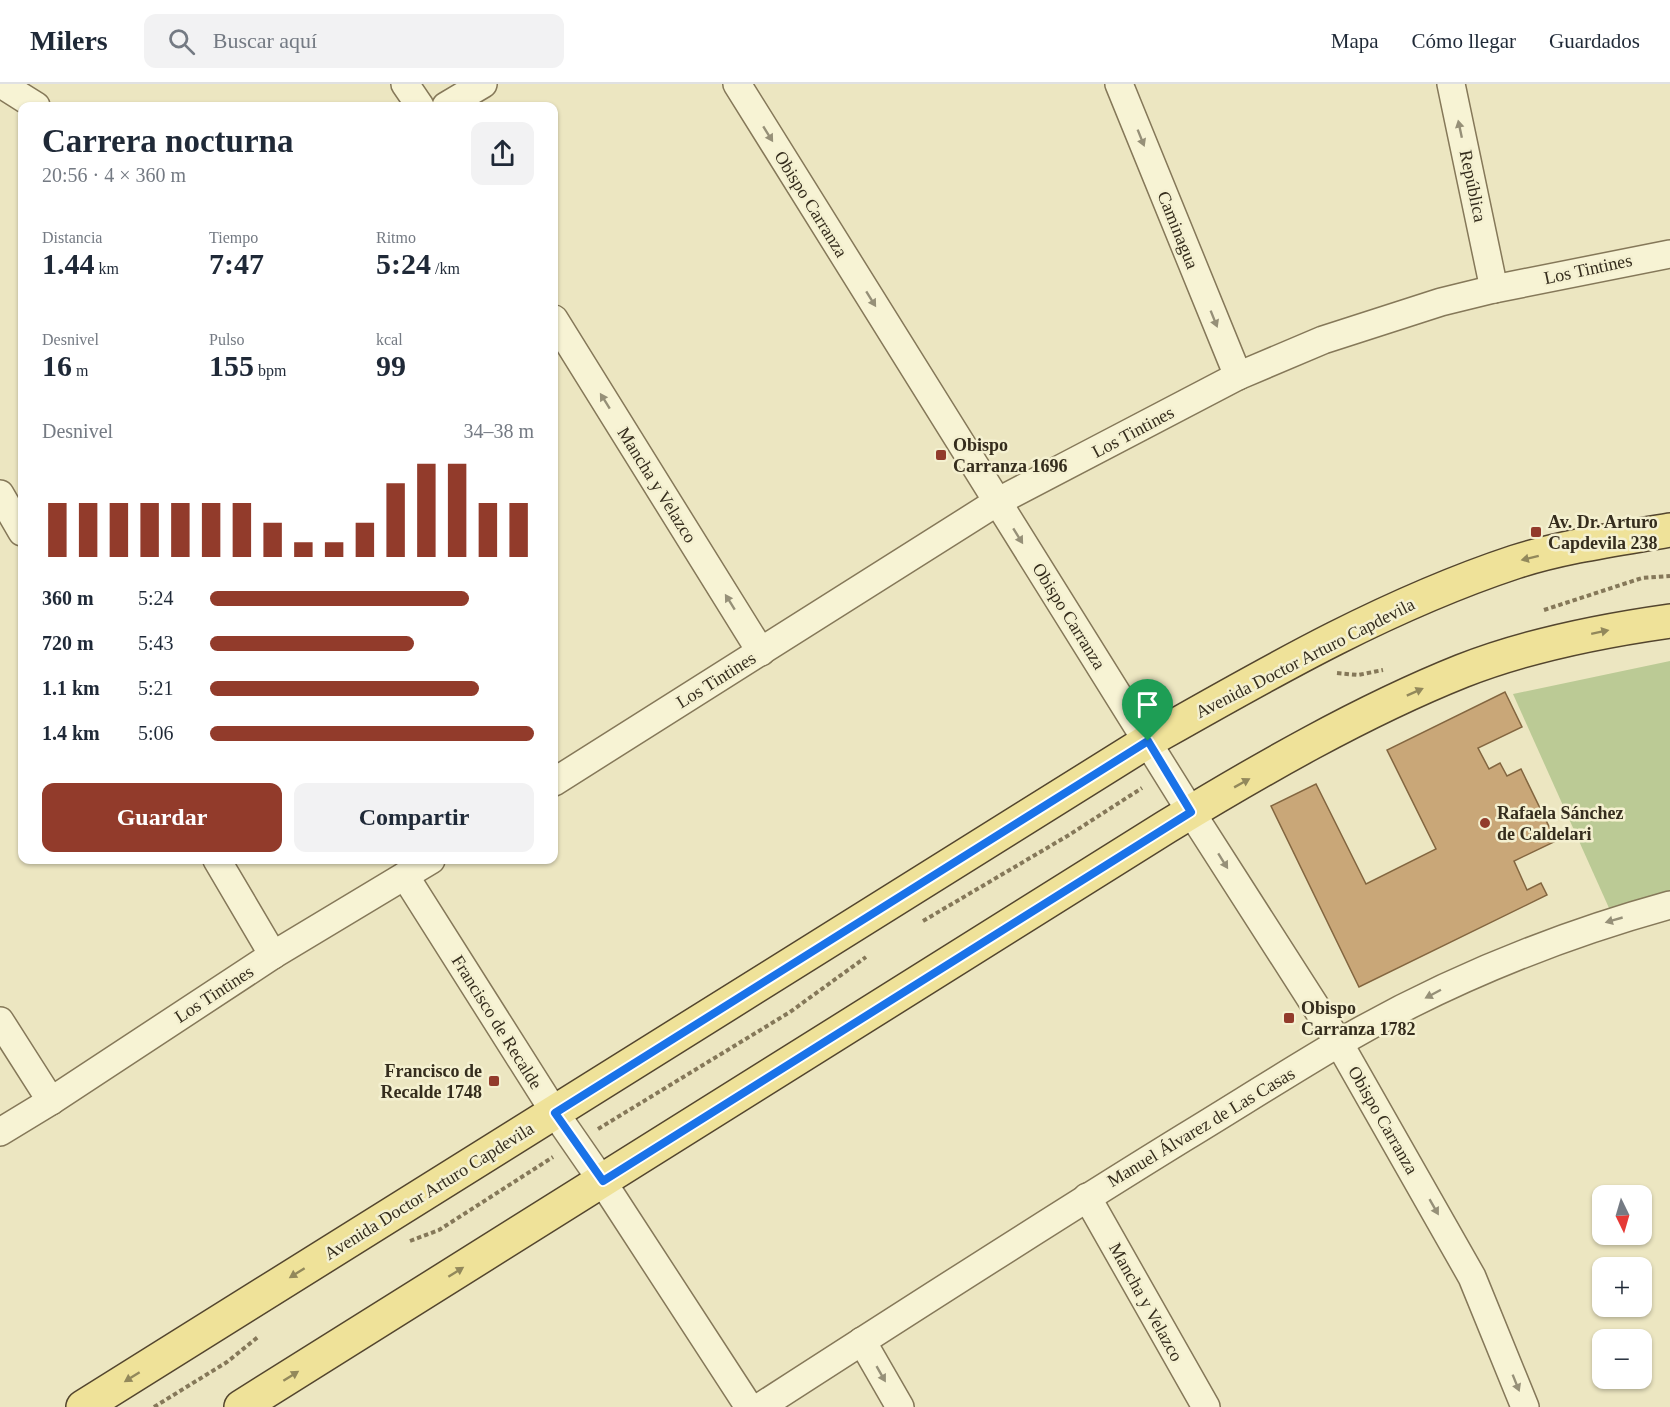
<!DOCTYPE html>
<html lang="es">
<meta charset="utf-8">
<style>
body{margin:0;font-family:"Times New Roman",serif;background:#f2f2f3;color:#1f2937;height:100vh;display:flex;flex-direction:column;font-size:22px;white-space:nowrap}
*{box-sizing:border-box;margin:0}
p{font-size:20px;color:#747a83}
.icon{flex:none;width:33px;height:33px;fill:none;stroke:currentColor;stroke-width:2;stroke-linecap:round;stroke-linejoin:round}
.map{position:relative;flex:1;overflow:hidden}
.panel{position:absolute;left:18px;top:18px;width:540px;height:762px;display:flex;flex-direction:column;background:#fff;border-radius:12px;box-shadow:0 2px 4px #0004}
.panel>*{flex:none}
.needle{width:39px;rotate:175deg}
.tools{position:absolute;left:1592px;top:1101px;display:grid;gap:12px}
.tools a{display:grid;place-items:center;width:60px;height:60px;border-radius:12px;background:#fff;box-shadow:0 2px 4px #0004;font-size:30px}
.pin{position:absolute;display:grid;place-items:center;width:51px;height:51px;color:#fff;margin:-62px -26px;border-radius:50% 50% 50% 0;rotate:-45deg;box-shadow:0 0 6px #0007}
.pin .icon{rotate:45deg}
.round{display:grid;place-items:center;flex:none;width:63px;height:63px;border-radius:12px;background:#f2f2f3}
.head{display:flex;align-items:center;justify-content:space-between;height:102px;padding:0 24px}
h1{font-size:33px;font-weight:700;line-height:45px}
.stats{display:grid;grid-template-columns:repeat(3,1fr);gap:9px;height:102px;padding:6px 24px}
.stats div{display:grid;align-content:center}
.stats b{font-size:30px;font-weight:700}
.stats small{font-size:16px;font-weight:400}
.stats p{font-size:16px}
.chart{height:168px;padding:12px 24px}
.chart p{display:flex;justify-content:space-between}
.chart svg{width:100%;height:108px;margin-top:6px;stroke:#923b2b;stroke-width:6}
.primary-button{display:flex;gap:12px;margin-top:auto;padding:12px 24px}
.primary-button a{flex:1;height:69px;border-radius:12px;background:#923b2b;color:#fff;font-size:24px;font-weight:700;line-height:69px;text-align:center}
.primary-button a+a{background:#f2f2f3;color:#1f2937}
ul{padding:0 24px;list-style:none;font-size:20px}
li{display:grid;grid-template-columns:96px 72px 1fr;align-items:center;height:45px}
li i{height:15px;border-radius:8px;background:#923b2b}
header{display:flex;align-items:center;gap:36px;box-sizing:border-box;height:84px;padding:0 30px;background:#fff;border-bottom:2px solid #e0e1e3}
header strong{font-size:28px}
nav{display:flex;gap:33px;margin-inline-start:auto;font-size:21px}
.search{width:420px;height:54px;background:#f2f2f3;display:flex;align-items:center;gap:15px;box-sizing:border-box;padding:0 21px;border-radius:12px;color:#747a83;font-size:22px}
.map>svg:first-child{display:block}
.green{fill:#bbca95}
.building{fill:#c9a778;stroke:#836640;stroke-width:1.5}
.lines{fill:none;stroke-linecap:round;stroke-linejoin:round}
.street-casing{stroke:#857859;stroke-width:30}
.primary-casing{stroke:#53452e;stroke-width:36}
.path{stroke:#857859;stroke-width:4;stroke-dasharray:4.5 3;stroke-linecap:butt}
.street{stroke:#f7f3d4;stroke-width:27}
.primary{stroke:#efe299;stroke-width:33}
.oneway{fill:#969078}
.oneway2{fill:#92885b}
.route-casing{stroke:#fff;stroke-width:12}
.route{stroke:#1a73e8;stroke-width:8}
.poi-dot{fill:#923b2b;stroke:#f4f0d0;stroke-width:2}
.labels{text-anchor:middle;stroke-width:5;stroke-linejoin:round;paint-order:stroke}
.street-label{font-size:18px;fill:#352d1d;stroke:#f4f0d0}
.poi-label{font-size:18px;font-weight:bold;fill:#352d1d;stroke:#f4f0d0;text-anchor:start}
</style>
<header>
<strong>Milers</strong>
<div class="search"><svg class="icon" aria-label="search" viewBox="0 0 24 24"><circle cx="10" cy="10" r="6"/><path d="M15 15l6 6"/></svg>Buscar aquí</div>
<nav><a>Mapa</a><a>Cómo llegar</a><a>Guardados</a></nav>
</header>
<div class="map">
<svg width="1670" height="1323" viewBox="0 0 1670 1323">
<rect width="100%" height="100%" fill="#ece6c1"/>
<path class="green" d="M1670 577V809L1609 824 1513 610Z"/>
<path class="building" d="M1505 608 1522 643 1478 664 1489 685 1500 679 1507 692 1521 685 1556 757 1514 777 1527 806 1541 799 1547 811 1359 903 1271 722 1316 700 1366 800 1436 765 1387 666Z"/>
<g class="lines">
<g class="street-casing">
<g id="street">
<path d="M1 0 36 22"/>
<path d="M405 0 420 22"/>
<path d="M737 0 1191 728 1339 959 1472 1193 1525 1323"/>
<path d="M1119 0 1238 292"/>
<path d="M1451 0 1494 205"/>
<path d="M446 22 483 0"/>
<path d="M554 235 761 568"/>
<path d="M0 410 22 448"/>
<path d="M554 698 997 418 1238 292 1323 256 1441 218 1494 205 1670 170"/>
<path d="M217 776 273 871"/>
<path d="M405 792 555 1029 602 1097 749 1323"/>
<path d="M0 937 51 1017"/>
<path d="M0 1048 51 1017 273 871 431 776"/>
<path d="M1087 1113 1206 1323"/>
<path d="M862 1257 900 1323"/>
<path d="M760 1323C901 1232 1042 1141 1185 1053 1236 1022 1286 990 1337 960 1442 899 1554 853 1670 821"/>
</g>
</g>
<g class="primary-casing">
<g id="primary">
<path d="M83 1323 1148 657C1266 590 1385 521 1515 478 1565 462 1618 455 1670 446"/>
<path d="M241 1323 1166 743C1258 687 1362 627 1462 587 1528 561 1599 547 1670 537"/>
</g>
</g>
<g class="path">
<path d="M1544 526 1642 494 1670 492"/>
<path d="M1337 589 1358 591 1383 586"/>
<path d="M923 837 1069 751 1142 704"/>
<path d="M598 1045 790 928 866 873"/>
<path d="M410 1157 439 1146 553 1073"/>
<path d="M154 1323 227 1278 258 1253"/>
</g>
<use href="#street" class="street"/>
<use href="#primary" class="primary"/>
</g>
<defs><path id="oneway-solid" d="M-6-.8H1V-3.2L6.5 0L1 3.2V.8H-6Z" transform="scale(1.5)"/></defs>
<g class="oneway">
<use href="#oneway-solid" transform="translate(1460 45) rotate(-102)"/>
<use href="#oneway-solid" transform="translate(768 50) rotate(58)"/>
<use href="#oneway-solid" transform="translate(1141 54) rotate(68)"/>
<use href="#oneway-solid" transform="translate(871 215) rotate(58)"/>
<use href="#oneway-solid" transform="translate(1214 235) rotate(68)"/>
<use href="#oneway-solid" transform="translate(605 317) rotate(-122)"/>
<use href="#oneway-solid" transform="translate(1018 452) rotate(58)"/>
<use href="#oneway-solid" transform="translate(730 518) rotate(-122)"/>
<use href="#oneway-solid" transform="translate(1223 777) rotate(58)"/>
<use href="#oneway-solid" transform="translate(1614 836) rotate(164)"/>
<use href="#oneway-solid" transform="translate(1433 910) rotate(152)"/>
<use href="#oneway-solid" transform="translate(1434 1123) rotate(60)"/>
<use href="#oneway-solid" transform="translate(881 1290) rotate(60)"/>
<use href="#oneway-solid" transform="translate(1516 1299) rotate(68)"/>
</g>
<g class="oneway2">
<use href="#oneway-solid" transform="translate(1530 474) rotate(166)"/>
<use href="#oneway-solid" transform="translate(1600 548) rotate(-12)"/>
<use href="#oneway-solid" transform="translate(1415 608) rotate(-24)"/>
<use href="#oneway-solid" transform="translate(1242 699) rotate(-29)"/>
<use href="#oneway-solid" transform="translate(456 1188) rotate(-32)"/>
<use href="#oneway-solid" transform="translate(297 1189) rotate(148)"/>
<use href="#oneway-solid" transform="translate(291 1292) rotate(-32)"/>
<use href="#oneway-solid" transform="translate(132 1293) rotate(148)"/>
</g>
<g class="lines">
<g class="route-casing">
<path id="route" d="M1148 657 1191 728 603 1097 555 1029Z"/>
</g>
<use href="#route" class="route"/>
</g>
<g class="poi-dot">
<rect x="935" y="365" width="12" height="12" rx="3"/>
<rect x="1530" y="442" width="12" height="12" rx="3"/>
<circle cx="1485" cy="739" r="6"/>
<rect x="1283" y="928" width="12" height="12" rx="3"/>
<rect x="488" y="991" width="12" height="12" rx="3"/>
</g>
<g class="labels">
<g class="street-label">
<text transform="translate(1473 102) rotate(78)" y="6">República</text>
<text transform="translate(811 120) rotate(58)" y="6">Obispo Carranza</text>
<text transform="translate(1178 146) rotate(68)" y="6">Caminagua</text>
<text transform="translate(1588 185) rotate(-12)" y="6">Los Tintines</text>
<text transform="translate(1133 348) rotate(-28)" y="6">Los Tintines</text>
<text transform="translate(657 401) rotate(58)" y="6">Mancha y Velazco</text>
<text transform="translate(1069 532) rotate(58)" y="6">Obispo Carranza</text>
<text transform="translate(1305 574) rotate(-27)" y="6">Avenida Doctor Arturo Capdevila</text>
<text transform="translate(716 596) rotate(-32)" y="6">Los Tintines</text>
<text transform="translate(214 910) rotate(-33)" y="6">Los Tintines</text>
<text transform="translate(497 938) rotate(58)" y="6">Francisco de Recalde</text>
<text transform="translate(1383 1036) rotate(60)" y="6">Obispo Carranza</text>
<text transform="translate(1201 1043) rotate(-31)" y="6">Manuel Álvarez de Las Casas</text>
<text transform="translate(429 1107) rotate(-32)" y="6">Avenida Doctor Arturo Capdevila</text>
<text transform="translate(1146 1218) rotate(61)" y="6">Mancha y Velazco</text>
</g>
<g class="poi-label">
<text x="953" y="367">Obispo<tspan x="953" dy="21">Carranza 1696</tspan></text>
<text x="1548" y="444">Av. Dr. Arturo<tspan x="1548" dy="21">Capdevila 238</tspan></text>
<text x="1497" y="735">Rafaela Sánchez<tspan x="1497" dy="21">de Caldelari</tspan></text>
<text x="1301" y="930">Obispo<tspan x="1301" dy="21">Carranza 1782</tspan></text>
<text x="482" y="993" text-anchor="end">Francisco de<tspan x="482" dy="21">Recalde 1748</tspan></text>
</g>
</g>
</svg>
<div class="tools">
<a><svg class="needle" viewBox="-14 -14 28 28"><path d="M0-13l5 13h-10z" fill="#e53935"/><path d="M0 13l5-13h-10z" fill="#747a83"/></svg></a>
<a>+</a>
<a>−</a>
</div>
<div class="pin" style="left:1148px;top:657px;background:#1e9e55"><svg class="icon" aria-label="arrive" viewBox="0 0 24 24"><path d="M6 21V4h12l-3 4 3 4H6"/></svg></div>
<section class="panel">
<div class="head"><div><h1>Carrera nocturna</h1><p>20:56 · 4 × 360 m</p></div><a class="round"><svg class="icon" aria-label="share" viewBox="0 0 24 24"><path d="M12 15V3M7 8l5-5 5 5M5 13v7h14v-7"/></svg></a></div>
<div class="stats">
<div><p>Distancia</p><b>1.44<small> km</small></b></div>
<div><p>Tiempo</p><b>7:47</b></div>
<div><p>Ritmo</p><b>5:24<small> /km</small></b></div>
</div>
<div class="stats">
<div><p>Desnivel</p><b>16<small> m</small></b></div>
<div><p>Pulso</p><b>155<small> bpm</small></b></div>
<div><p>kcal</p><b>99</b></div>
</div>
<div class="chart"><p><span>Desnivel</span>34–38 m</p>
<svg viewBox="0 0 160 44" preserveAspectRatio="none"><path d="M5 44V22M15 44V22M25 44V22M35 44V22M45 44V22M55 44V22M65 44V22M75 44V30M85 44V38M95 44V38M105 44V30M115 44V14M125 44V6M135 44V6M145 44V22M155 44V22"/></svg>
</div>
<ul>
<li><b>360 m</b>5:24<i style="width:80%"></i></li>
<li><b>720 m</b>5:43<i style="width:63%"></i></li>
<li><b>1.1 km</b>5:21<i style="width:83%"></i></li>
<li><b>1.4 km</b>5:06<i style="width:100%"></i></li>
</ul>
<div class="primary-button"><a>Guardar</a><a>Compartir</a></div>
</section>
</div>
